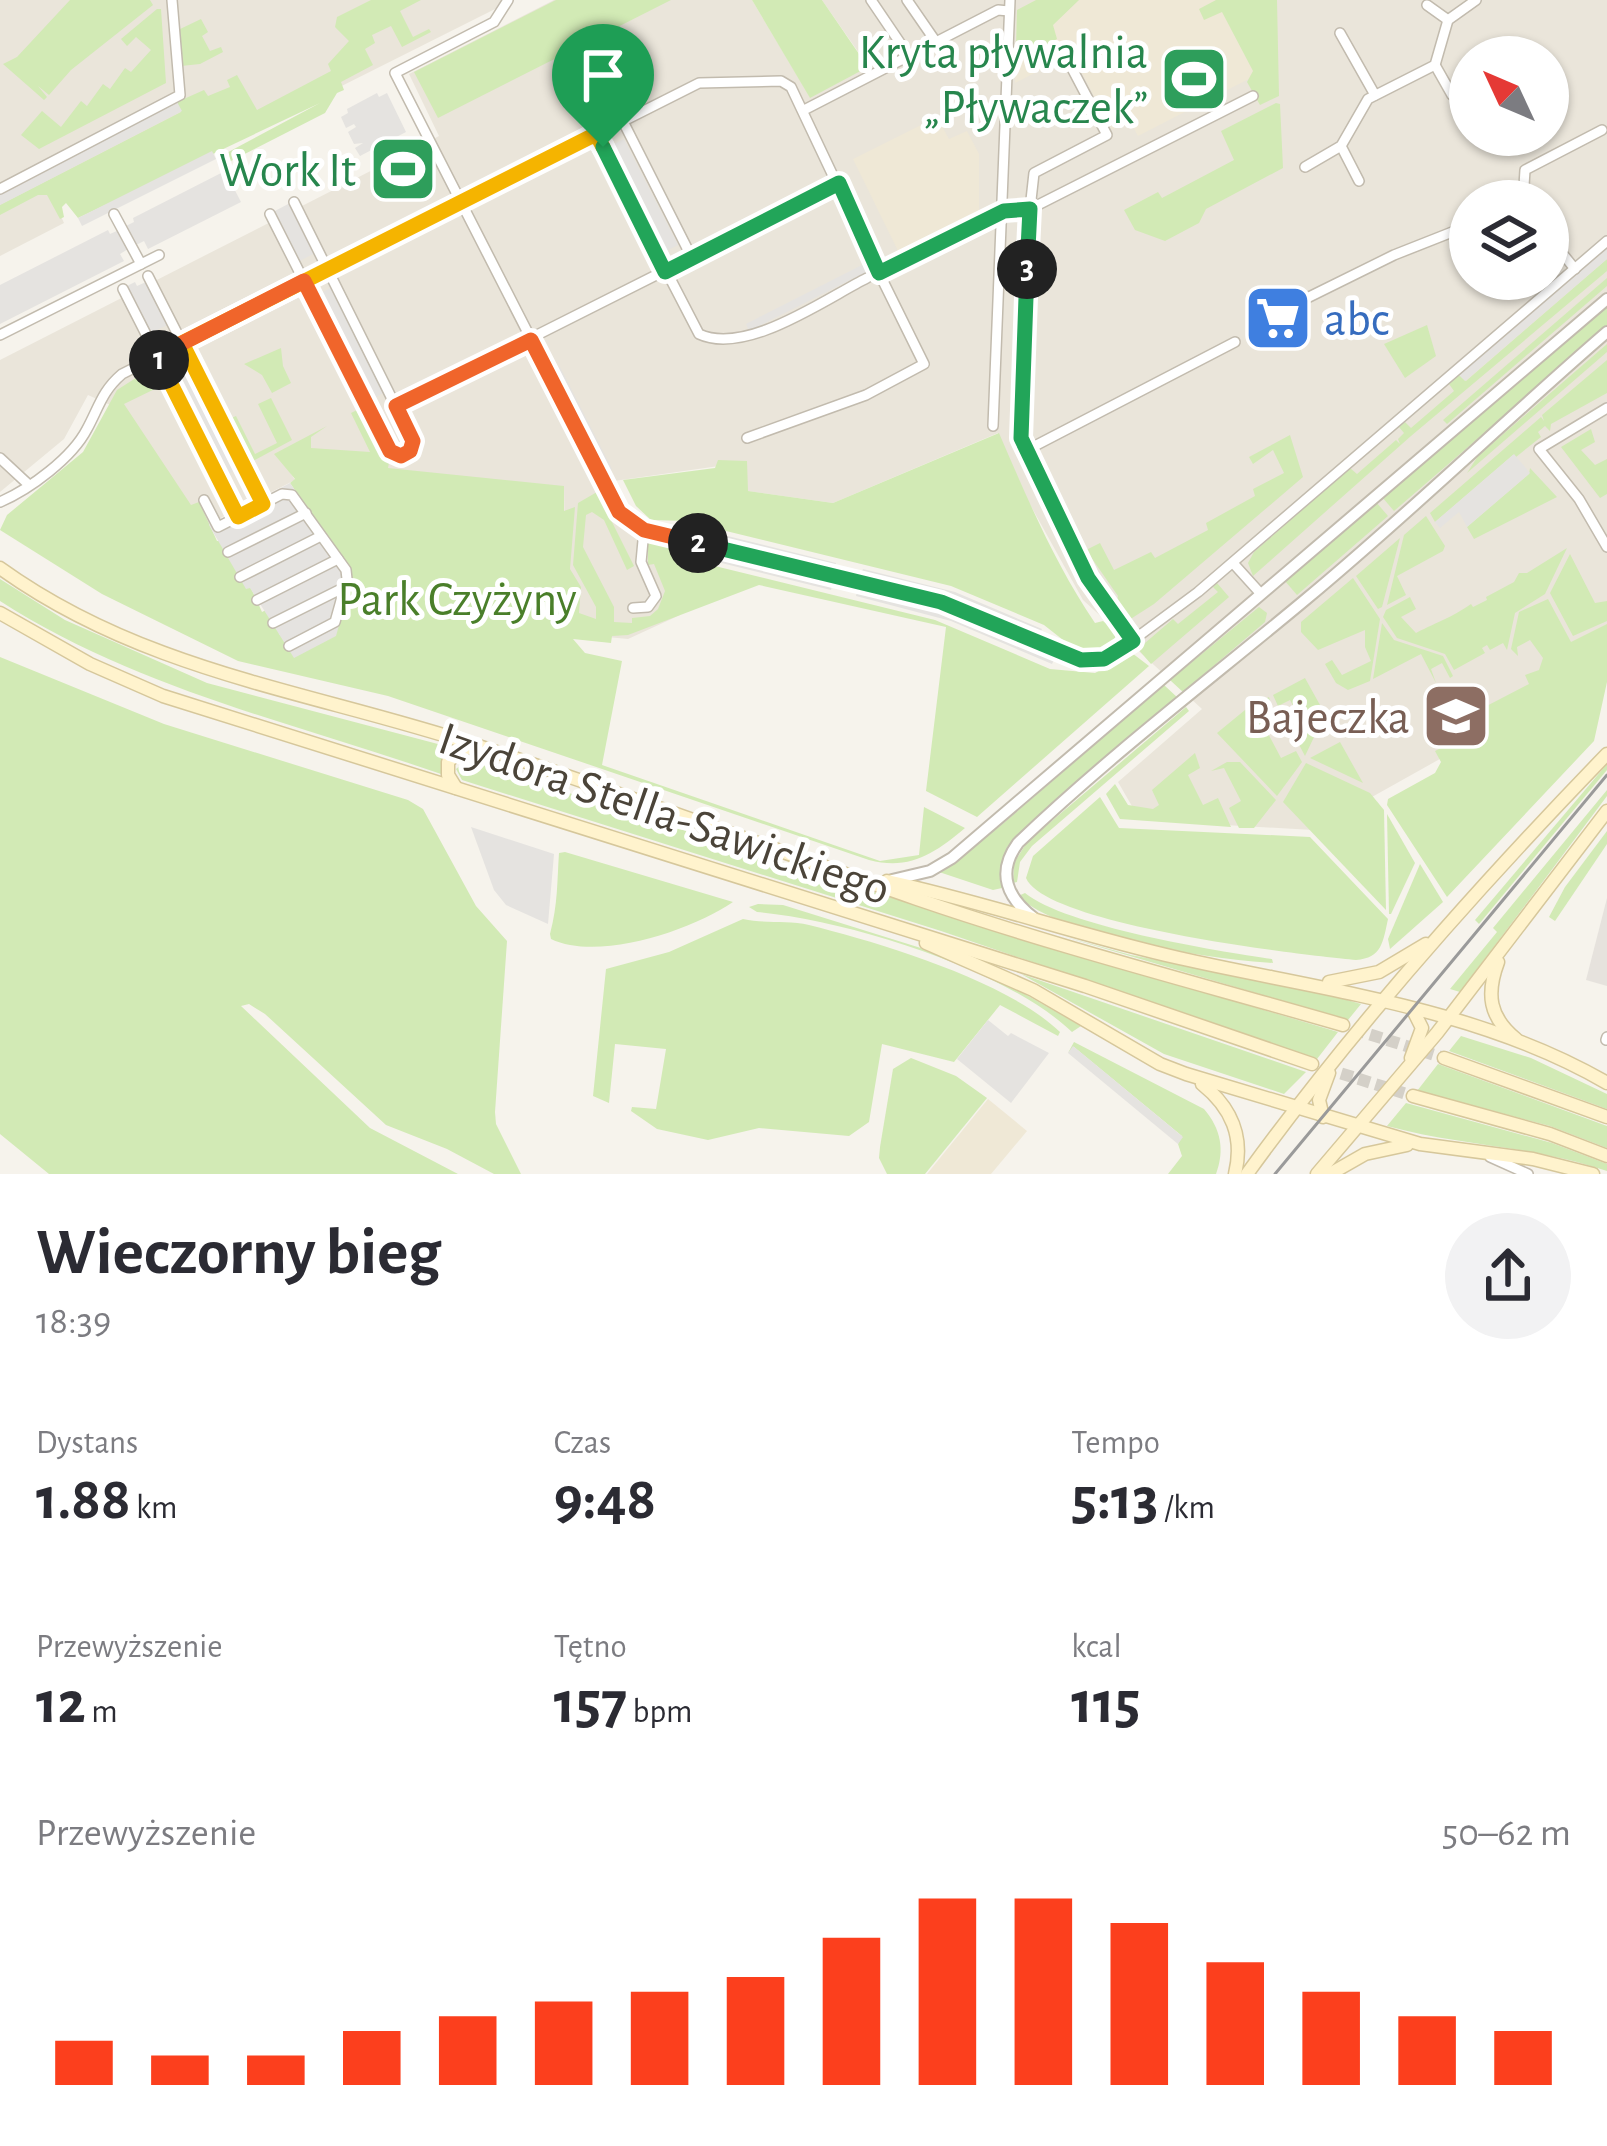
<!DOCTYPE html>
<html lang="pl">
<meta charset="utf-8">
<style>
body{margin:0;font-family:"Alegreya Sans",sans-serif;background:#f2f2f3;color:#2b2b33;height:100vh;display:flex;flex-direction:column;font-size:45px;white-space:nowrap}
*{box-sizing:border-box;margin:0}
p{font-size:39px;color:#7c7c81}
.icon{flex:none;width:66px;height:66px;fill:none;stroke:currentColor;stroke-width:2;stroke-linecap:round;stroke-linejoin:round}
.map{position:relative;height:1174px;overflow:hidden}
.sheet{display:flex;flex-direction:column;background:#fff;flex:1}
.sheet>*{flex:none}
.needle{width:78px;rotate:314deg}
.controls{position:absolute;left:1449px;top:36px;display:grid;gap:24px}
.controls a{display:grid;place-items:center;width:120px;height:120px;border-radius:50%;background:#fff;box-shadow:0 3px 9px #0004;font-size:60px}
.pin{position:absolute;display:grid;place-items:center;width:102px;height:102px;color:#fff;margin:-123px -51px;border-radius:50% 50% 50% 0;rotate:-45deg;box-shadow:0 0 12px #0007}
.pin .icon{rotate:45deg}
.km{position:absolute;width:60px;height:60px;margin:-30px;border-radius:50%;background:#222;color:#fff;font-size:33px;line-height:60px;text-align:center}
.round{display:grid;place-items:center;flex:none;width:126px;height:126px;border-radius:63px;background:#f2f2f3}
.headline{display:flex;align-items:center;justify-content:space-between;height:204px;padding:0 36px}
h1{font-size:66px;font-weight:700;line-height:90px}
.stats{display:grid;grid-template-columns:repeat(3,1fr);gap:18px;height:204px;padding:12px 36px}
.stats div{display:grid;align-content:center}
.stats b{font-size:60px;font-weight:700}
.stats small{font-size:33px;font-weight:400}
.stats p{font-size:33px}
.chart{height:336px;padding:24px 36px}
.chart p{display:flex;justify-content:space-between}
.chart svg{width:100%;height:216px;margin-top:12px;stroke:#fc3f1d;stroke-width:6}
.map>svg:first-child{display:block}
.residential{fill:#eae5da;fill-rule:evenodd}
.industrial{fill:#e6e2dd}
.education{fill:#efe8d6}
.green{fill:#d2eab5}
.parking{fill:#e5e3e0}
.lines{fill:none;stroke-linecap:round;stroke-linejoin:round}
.secondary-tunnel{stroke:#d4d0c8;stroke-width:12;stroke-dasharray:12 6;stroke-linecap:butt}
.minor-casing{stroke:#c2bbae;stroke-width:12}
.tertiary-casing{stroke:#c2bbae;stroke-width:14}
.secondary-casing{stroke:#d6c79b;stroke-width:15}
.minor{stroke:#fff;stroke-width:9}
.tertiary{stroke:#fff;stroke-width:10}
.secondary{stroke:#fff3cd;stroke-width:12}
.tram{stroke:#9a9a9a;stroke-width:3}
.split-1-casing{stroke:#fff;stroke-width:24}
.split-2-casing{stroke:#fff;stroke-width:24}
.split-3-casing{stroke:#fff;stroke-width:24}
.split-4-casing{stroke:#fff;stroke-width:24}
.split-1{stroke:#f5b400;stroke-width:15}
.split-2{stroke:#f0652b;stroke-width:15}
.split-3{stroke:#22a559;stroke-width:15}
.split-4{stroke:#22a559;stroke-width:15}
.labels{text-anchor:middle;stroke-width:10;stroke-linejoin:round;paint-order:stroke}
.leisure-label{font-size:48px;fill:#27864d;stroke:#fff;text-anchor:end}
.shop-label{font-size:48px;fill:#366cbe;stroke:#fff;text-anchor:start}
.park-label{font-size:48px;fill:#4a7f2a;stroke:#fff}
.education-label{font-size:48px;fill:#785e54;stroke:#fff;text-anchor:end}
.street-label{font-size:48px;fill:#4b4439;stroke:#fff}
</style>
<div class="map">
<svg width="1607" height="1174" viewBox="0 0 1607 1174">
<rect width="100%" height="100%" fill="#f6f3ec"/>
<g class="residential">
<path d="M0 0H513L244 135 227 99 0 208Z"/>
<path d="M554 0H752L810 97 868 66 822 0H1607V639L1597 671 1313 830 1140 820 1118 782 1202 709 1083 600 1027 499 998 433 833 503 747 491V462L614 481 680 615 628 639 566 633 564 487 281 459 295 480 203 527 117 408 88 395 64 439 0 492V360L439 136 409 74ZM1470 57H1548V135H1470ZM1470 201H1548V279H1470Z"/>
<path d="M48 188 64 223 0 256V212Z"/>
</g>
<path class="industrial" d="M1607 898V986L1586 980Z"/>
<g class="education">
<path d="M1036 0H1271L1268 69 1138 136 1130 121 1112 130 1072 54 1015 83 1017 10Z"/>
<path d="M937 117 949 139 967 131 979 154V210L898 251 853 159Z"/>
<path d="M988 1099 1027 1131 991 1174H927Z"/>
</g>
<g class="green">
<path d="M70 0H150L153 5 71 70 49 95 38 86 47 97 44 100 3 64 17 57Z"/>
<path d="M371 0H421L400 11 413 37 429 29 431 32 402 47 391 26 372 35 375 43 365 49 373 65 341 82 344 90 337 93 325 113 223 165 219 157 320 103 78 218 66 203 62 207 64 217 60 219 47 195H38L0 215V205L181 112 177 102 204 90 208 96 230 87 227 80 237 75 257 110 331 71 328 64 349 41 335 27 337 17Z"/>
<path d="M556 0H671L438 118 414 72Z"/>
<path d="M752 0H822L868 67 810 98Z"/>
<path d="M1036 0H1079L1053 25 1057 39 1042 47H1016L1017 10Z"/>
<path d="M1216 0H1277L1279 96 1260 105 1247 82 1253 71 1222 12 1204 20 1199 9Z"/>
<path d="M157 9H161L166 83 39 149 21 135 42 111 61 127 81 101 87 106 103 84 110 89 125 68 131 72 151 50 136 37 127 46 121 39Z"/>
<path d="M201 19 208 32 202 36 210 51 221 47 223 52 200 64 181 66 178 30Z"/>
<path d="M1276 103 1280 104 1283 168 1206 209 1199 223 1165 241 1135 230 1124 210 1158 192 1162 198 1234 160 1221 131Z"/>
<path d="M1607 259V271L1411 436 1253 576 1248 563 1254 552 1350 468 1357 474 1396 440 1400 444 1398 439 1404 433 1399 427 1405 422 1411 428 1454 391 1449 384 1459 375 1466 381Z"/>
<path d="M1607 278V286L1447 424 1443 420Z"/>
<path d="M1607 303V327L1394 511 1382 497Z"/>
<path d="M1427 325 1436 356 1405 378 1384 344Z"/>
<path d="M1607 344V352L1467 473 1478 456Z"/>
<path d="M281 348 283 366 291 383 272 393 262 375 244 364Z"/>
<path d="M1607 360V393L1551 424 1550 431 1545 426 1538 432 1541 437 1516 457 1513 455 1435 522 1430 513 1541 417 1544 421 1542 415Z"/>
<path d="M153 367 163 385 124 404 191 505 199 502 217 541H222L233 564 316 554 251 588 262 612 332 577 279 635 323 612 352 578 351 571 290 483 295 479 274 454 327 426 311 437V448L370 452 351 413 359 409 381 455 389 463 388 468 564 486V511L575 507 570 569 581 587 579 613 596 619V607L573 565 578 503 597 492 634 566 627 570 604 520 592 512 586 515 583 547 614 607V622L632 623V618L650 616 658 609 665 591 654 564 648 565V541L667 545 686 559 935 620 1050 669 1095 673 1132 653 1149 666 977 817 926 791 946 627 759 585 628 635 612 636 611 643 573 639 585 653 622 661 602 765 880 861 919 855 924 807 965 828C935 853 910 871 869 860L388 696 238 661 102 594 0 530 7 515 83 452 117 390Z"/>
<path d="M271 398 292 440 251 462 229 419 236 416 255 454 277 443 258 404Z"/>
<path d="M1591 429 1595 442 1581 450 1595 465 1607 459V494L1600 498 1561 447Z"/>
<path d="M999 433C1027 498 1055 564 1095 623L1103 621 1116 632 1114 643 1094 650 1072 647 1044 625 951 586 685 521 651 520 636 506 623 480 715 468 718 460 747 461 748 491 833 503Z"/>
<path d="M1290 435 1303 477 1154 604 1129 620 1116 605 1118 596 1086 550 1100 543 1114 570 1151 552 1155 558 1208 530 1206 523 1255 496 1253 489 1284 473 1273 450 1253 464 1249 457Z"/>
<path d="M1530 468 1557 497 1474 539 1467 527 1529 474Z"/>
<path d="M1376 502 1388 516 1297 595 1285 581Z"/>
<path d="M1426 516 1445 546 1443 551 1397 576 1406 595 1387 605 1404 535Z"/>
<path d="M1400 538 1382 607 1378 609 1356 576Z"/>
<path d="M1567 548 1545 594 1515 613 1507 650 1503 643 1490 650 1487 645 1482 648 1485 653 1454 670 1445 654 1397 638 1383 617 1386 610 1410 597 1416 609 1401 617 1416 633C1439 621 1451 618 1471 604L1473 607 1487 600 1486 597 1514 582 1519 573H1527Z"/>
<path d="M1570 554 1595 603 1607 601V621L1573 636 1550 593Z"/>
<path d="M1353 578 1380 619 1370 681 1348 690 1336 683 1325 664 1332 660 1342 675 1371 661 1365 647V630L1318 650 1301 632V622Z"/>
<path d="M0 579 65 620 207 683 453 748 441 764V774C291 722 135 688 0 601Z"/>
<path d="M1217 583 1229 597 1151 664 1138 649 1173 619 1178 624 1218 592 1213 587Z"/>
<path d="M1548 599 1571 642 1607 624V682L1594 741 1447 897 1387 805 1388 799 1435 773 1441 762 1435 751 1484 726 1477 711 1529 684 1525 675 1539 670 1543 658 1530 640 1517 647 1518 656 1511 649 1519 612Z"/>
<path d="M1259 607 1267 613 1265 622 1183 692 1170 680Z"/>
<path d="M1382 623 1394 640 1443 656 1453 676 1450 678 1442 663 1431 669 1436 683 1421 654 1373 679Z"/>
<path d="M0 657 164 724 408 800 423 809 476 906 507 941 495 1112 496 1124 521 1174H494L447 1149 386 1125 265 1014 249 1004 241 1006 370 1128 458 1174H49L0 1134Z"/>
<path d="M1305 678 1325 714 1305 756 1295 737 1306 730 1290 700 1278 706 1273 695Z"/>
<path d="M1164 685 1178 698 1007 847 1000 870 1002 888 993 890 939 872 999 827Z"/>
<path d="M1269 697 1275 719 1264 726 1281 758 1296 751 1302 762 1277 796 1217 733 1245 710Z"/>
<path d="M1186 707 1189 711 1032 846 1020 862 1017 882 1013 883 1014 863 1027 842Z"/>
<path d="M1340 742 1363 783 1310 758Z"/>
<path d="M1195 753 1200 768 1188 775 1203 805 1218 798 1231 827 1120 819 1106 794 1115 784 1128 805 1153 809 1159 805 1152 790Z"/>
<path d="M467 760 951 917 1338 1032 1317 1059 941 931 462 780 456 769Z"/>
<path d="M1227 762H1240L1276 800 1254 828H1239L1229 808 1241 801 1224 768 1211 771Z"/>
<path d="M1306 763 1370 793 1384 810 1386 910 1283 802Z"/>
<path d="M1607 764V770L1479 924 1475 920Z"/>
<path d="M1607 790V796L1460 992 1450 989 1497 932 1493 928Z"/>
<path d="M1100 797 1119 828 1310 837 1388 919C1383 942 1382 958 1356 960 1301 955 1046 925 1026 878L1033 856Z"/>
<path d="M1387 814 1415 863 1391 914H1389Z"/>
<path d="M1607 831V844L1555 921 1549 917 1565 887Z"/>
<path d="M565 852 733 902C692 930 599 962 551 939L550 934C558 904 557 882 559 853Z"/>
<path d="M1420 864 1443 902 1390 949 1388 939Z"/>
<path d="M1025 893C1065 926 1216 951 1272 959L1273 963C1216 960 1058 936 1018 896Z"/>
<path d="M758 904 783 905 924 949 1009 985 1081 1026 1072 1032C1006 969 847 920 757 912L749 907Z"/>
<path d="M743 919C765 924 787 920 809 925 881 943 1007 981 1060 1032L1058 1036 1000 1005 954 1062 882 1044 869 1122 849 1136 759 1128 708 1140 657 1129 631 1111 632 1107 656 1109 666 1049 615 1044 609 1103 593 1096 606 969 669 952Z"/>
<path d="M1062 936 1131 955 1316 991 1361 1004 1348 1020Z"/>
<path d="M1021 974 1306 1072 1284 1094 1164 1054Z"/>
<path d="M1461 1036 1531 1058 1607 1094V1109L1449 1051Z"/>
<path d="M1074 1042 1204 1109C1221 1129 1225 1150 1216 1174H1168L1182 1156 1178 1144 1182 1136 1074 1047 1068 1053Z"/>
<path d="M911 1058 956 1076 987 1098 925 1174H887L879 1158 880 1147 893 1069Z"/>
<path d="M1438 1064 1607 1126V1148L1550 1126 1417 1091Z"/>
<path d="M1406 1103 1552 1143 1607 1164V1171C1535 1146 1460 1146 1387 1126Z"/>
</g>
<g class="parking">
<path d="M582 56 607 105 591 114 566 65Z"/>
<path d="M377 93 379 97 387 93 406 132 360 156 355 148 363 143 354 144 348 132 356 127 354 124 346 128 341 117 348 113 347 109Z"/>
<path d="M177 102 182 111 0 205V194Z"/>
<path d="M624 139 678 245 662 253 608 147Z"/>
<path d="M212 151 216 159 82 226 78 218Z"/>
<path d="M225 171 241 202 148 249 144 241 136 245 126 226 134 222 133 218Z"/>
<path d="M290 203 315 253 298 262 273 212Z"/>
<path d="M108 230 110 234 119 230 128 249 120 254 124 261 0 324V285Z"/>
<path d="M1607 248V259L1465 381 1459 375Z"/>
<path d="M862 265 866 272 749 331 746 324Z"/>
<path d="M135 282 137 286 146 282 167 325 151 333 127 286Z"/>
<path d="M332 287 385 392 369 401 316 296Z"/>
<path d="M186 361 239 467 224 477 169 369Z"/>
<path d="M560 367 612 469 604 473 552 371Z"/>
<path d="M1514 454 1530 473 1467 527 1459 512 1440 528 1435 522Z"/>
<path d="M290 483 351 571 352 579 336 636 294 658 250 588 246 589 209 525Z"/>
<path d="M683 525 836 563 834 571 681 534Z"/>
<path d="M691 547 833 582 831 590 689 555Z"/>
<path d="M863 569 955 592 1042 629 1038 637 953 601 860 577Z"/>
<path d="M858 588 954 612 1056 656 1052 664 951 621 856 596Z"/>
<path d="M471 827 554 854 548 924 506 905 494 890Z"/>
<path d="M988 1020 1008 1036 1011 1033 1049 1053 1011 1103 957 1059Z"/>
<path d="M1073 1046 1183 1137 1178 1144 1068 1053Z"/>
</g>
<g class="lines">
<g class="secondary-tunnel">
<path d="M1353 1029 1444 1058"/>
<path d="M1324 1068 1413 1096"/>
</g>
<g class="minor-casing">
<g id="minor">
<path d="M508 0 494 22 395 73 619 511 637 526 654 533 941 602 1081 660 1095 661 1113 655 1198 592 1607 241"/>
<path d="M871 0 909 56"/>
<path d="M907 0 936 42"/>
<path d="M1427 5 1448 20"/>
<path d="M1340 33 1375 95"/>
<path d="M589 54 692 258"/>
<path d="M1435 65 1452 95"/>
<path d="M561 68 699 334C746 356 825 299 867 278"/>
<path d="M804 110 998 10 1009 11"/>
<path d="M1341 146 1359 181"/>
<path d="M1305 167 1341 146 1368 99 1435 65 1448 20 1476 0"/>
<path d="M0 189 180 95 172 0"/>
<path d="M1523 201 1525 170 1602 130"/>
<path d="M1030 209 1253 96"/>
<path d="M1030 209 1034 173 1107 135 1066 57"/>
<path d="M114 214 141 264"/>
<path d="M270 214 390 451 405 455 413 441 294 202"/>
<path d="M1548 236 1575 269"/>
<path d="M148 276 264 504"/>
<path d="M123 289 239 517"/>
<path d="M1305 299 1394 255 1470 225"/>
<path d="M0 335 159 255"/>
<path d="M396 406 839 183"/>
<path d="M1607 408 1539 449 1579 499 1607 547"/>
<path d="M993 426 1010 0"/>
<path d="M747 438 866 395 924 364 879 273 1004 211 1030 209 1021 438 1088 578 1134 641"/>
<path d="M1025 451 1235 342"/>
<path d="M0 458 29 485"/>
<path d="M204 500 218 527 282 494 292 495 346 570 347 579 335 622 289 646"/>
<path d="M0 502C30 489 72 458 87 429 99 407 102 391 122 374L699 83 781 81 791 87 879 273"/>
<path d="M228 552 306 513"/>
<path d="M1233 563 1261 594"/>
<path d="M240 577 321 536"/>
<path d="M257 600 338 559"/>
<path d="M633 608 648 607 656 596 641 562 644 530"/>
<path d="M273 623 343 588"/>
<path d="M1606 1040 1607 1037"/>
<path d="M1490 1157 1528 1174"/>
</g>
</g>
<g class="tertiary-casing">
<g id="tertiary">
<path d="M892 880 930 871 952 858 1607 299"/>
<path d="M1035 919C1007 898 996 873 1018 843 1109 756 1209 680 1305 600 1409 514 1505 420 1607 332"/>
</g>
</g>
<g class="secondary-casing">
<g id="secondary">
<path d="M0 568C143 671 309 691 472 744 622 793 769 848 917 899 1057 947 1201 984 1343 1025"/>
<path d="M0 613 90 664 163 696 1085 986 1312 1064"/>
<path d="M456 788 448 775V762L460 750 477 746"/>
<path d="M887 881C985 902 1081 936 1179 958 1321 990 1479 1008 1607 1083"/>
<path d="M926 943 1033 990 1160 1064 1186 1074 1420 1144 1533 1159 1593 1174"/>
<path d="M1498 962C1486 994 1489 1017 1516 1039"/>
<path d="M1329 982 1379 972 1426 944"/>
<path d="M1411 1058 1422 1028 1413 1010"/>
<path d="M1444 1058 1607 1117"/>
<path d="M1202 1084C1232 1108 1244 1137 1235 1174"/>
<path d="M1413 1096 1550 1134 1607 1156"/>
<path d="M1323 1117 1319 1100 1329 1073"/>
<path d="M1247 1174C1355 1025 1479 886 1607 754"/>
<path d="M1317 1174 1437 1033 1607 811"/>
<path d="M1330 1174 1365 1154 1407 1145"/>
</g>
</g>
<use href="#minor" class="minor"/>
<use href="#tertiary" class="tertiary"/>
<use href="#secondary" class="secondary"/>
<path class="tram" d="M1275 1174 1607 775"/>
</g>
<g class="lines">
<g class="split-1-casing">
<path id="split-1" d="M159 360 238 517 263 504 182 343 596 134 603 147"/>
</g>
<g class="split-2-casing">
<path id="split-2" d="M159 360 157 356 304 281 390 451 401 456 410 451 413 441 396 406 531 340 619 512 644 530 698 543"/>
</g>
<g class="split-3-casing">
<path id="split-3" d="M698 543 941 602 1081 660 1104 659 1133 641 1088 578 1021 438 1027 269"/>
</g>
<g class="split-4-casing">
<path id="split-4" d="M603 147 665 272 839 183 879 273 1004 211 1030 209 1027 269"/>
</g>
<use href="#split-1" class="split-1"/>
<use href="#split-2" class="split-2"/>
<use href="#split-3" class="split-3"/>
<use href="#split-4" class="split-4"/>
</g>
<defs>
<g id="stadium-square" transform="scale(3.45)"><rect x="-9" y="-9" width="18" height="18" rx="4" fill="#2e9e5b" stroke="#fff"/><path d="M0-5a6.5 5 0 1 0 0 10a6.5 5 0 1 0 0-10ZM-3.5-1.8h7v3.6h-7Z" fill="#fff"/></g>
<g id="supermarket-square" transform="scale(3.45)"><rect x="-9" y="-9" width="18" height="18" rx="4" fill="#3f7fe0" stroke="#fff"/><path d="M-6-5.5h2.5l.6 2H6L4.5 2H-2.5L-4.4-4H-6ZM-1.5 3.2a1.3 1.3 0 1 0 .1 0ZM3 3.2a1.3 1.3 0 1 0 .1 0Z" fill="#fff"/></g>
<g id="school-square" transform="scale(3.45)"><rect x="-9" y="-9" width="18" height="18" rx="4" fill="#8d6e63" stroke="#fff"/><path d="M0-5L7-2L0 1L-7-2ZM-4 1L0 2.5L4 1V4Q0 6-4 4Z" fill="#fff"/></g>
</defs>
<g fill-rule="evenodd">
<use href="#stadium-square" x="1194" y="79"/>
<use href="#stadium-square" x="403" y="169"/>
<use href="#supermarket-square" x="1278" y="318"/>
<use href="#school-square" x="1456" y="716"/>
</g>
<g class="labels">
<g class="leisure-label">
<text x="1148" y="68">Kryta pływalnia<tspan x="1148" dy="55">„Pływaczek”</tspan></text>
<text x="356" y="186">Work It</text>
</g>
<g class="shop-label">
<text x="1324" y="335">abc</text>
</g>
<g class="park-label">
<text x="457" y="615">Park Czyżyny</text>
</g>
<g class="education-label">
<text x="1410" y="733">Bajeczka</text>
</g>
<g class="street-label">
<text transform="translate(665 812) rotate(19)" y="17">Izydora Stella-Sawickiego</text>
</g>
</g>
</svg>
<div class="controls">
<a><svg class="needle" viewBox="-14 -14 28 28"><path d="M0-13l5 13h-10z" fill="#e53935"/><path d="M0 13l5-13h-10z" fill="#7c7c81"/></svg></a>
<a><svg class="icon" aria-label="layers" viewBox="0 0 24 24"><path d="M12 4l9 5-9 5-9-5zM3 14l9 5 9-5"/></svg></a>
</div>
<div class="pin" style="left:603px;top:147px;background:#1e9e55"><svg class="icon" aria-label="arrive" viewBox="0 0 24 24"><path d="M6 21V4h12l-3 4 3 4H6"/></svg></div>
<b class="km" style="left:159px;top:360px">1</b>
<b class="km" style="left:698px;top:543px">2</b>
<b class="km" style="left:1027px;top:269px">3</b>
</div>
<section class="sheet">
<div class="headline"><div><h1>Wieczorny bieg</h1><p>18:39</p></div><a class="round"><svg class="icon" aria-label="share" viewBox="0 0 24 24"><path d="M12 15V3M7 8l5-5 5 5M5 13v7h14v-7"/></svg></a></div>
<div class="stats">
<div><p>Dystans</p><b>1.88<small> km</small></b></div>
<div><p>Czas</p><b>9:48</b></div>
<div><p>Tempo</p><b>5:13<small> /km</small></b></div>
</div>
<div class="stats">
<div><p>Przewyższenie</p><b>12<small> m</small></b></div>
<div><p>Tętno</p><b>157<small> bpm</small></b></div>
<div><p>kcal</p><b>115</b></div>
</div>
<div class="chart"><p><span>Przewyższenie</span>50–62 m</p>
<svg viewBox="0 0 160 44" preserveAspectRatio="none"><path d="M5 44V35M15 44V38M25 44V38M35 44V33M45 44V30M55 44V27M65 44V25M75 44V22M85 44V14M95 44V6M105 44V6M115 44V11M125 44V19M135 44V25M145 44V30M155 44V33"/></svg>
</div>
</section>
